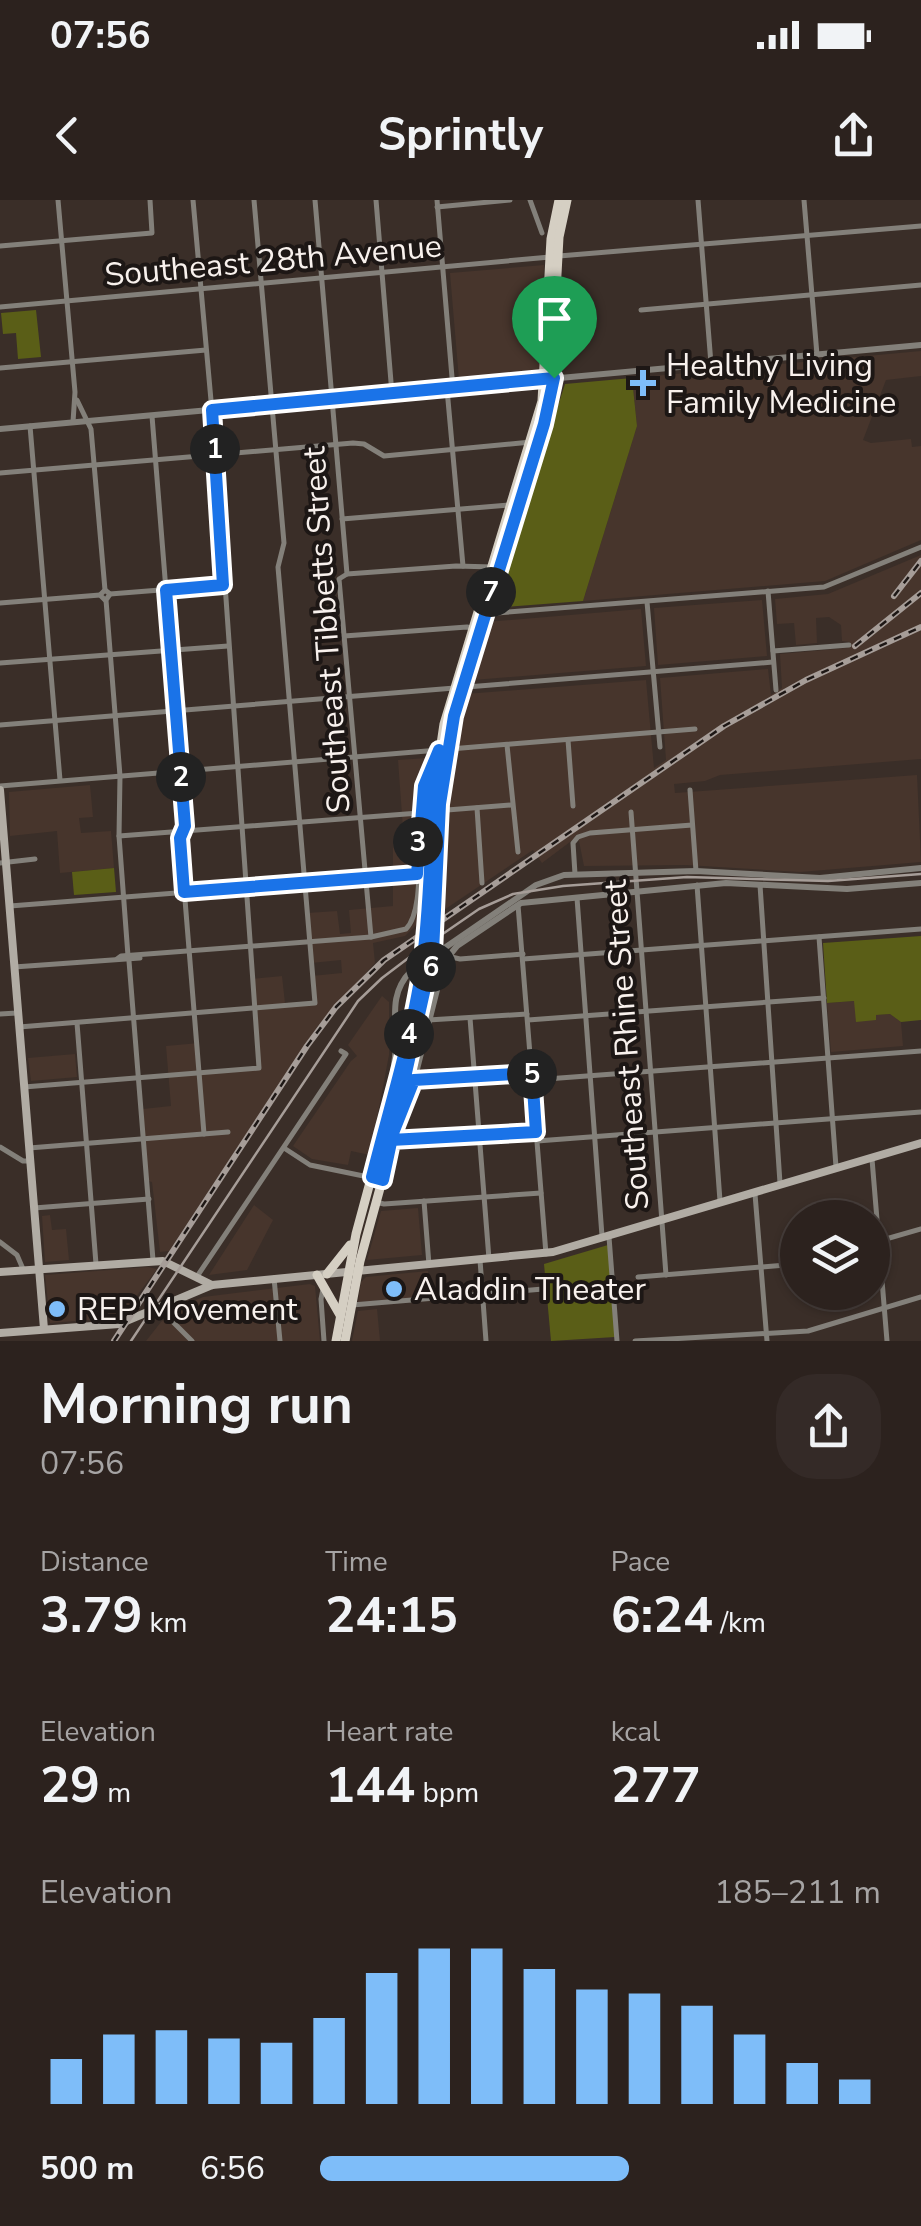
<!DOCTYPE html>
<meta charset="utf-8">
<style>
body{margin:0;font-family:"Nunito Sans",sans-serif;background:#342a27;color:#f1f3f6;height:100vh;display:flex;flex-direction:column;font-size:38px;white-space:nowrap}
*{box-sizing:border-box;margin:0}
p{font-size:32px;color:#a6a4a4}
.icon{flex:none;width:55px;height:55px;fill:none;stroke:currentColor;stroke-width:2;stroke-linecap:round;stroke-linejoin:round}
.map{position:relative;height:1141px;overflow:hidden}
.details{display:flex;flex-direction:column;background:#2c221e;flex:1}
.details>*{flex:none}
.buttons{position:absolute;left:780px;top:1000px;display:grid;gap:20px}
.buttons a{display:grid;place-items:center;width:110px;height:110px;border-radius:50%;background:#2c221e;box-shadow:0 2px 8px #0004,0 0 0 2px #483f3c;font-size:50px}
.pin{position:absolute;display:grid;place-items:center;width:85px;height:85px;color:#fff;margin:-102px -42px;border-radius:50% 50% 50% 0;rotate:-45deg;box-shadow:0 0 10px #0007}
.pin .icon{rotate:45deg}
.km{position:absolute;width:50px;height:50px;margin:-25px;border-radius:50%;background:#222;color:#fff;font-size:28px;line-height:50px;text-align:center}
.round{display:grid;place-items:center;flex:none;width:105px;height:105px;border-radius:40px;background:#342a27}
.head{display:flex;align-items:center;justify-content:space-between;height:170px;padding:0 40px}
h1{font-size:55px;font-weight:700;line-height:75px}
.stats{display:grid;grid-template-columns:repeat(3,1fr);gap:15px;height:170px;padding:10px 40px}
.stats div{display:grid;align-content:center}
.stats b{font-size:50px;font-weight:700}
.stats small{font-size:28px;font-weight:400}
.stats p{font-size:28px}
.chart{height:280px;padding:20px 40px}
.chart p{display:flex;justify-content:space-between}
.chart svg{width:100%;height:180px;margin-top:10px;stroke:#7ebdf9;stroke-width:6}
ul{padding:0 40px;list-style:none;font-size:32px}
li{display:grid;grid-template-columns:160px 120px 1fr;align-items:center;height:75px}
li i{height:25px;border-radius:12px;background:#7ebdf9}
.status{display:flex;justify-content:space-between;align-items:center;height:70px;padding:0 50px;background:#2c221e;direction:ltr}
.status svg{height:28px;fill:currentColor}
header{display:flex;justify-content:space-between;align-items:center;height:130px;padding:0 40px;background:#2c221e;font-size:45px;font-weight:700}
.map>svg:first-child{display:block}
.built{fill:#47352c}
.green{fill:#5a5e17}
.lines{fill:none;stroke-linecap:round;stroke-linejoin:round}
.minor{stroke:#83807a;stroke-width:5}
.tertiary{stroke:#83807a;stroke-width:6}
.secondary{stroke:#b1aca4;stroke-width:8}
.primary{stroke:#d5cfc3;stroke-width:9}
.tram{stroke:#a69d98;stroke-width:2.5}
.rail-casing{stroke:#a69d98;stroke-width:6}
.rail{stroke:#1d1715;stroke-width:2.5;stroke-dasharray:8;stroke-linecap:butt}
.tertiary-bridge{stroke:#83807a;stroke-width:6}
.route-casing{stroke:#fff;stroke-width:20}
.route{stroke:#1a73e8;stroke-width:12}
.poi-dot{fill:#7ebdf9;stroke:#1d1715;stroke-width:4}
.labels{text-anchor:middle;stroke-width:8;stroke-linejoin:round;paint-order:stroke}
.street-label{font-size:32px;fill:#f8f1ed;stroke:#1d1715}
.poi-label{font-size:32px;fill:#f8f1ed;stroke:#1d1715;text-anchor:start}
</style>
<div class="status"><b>07:56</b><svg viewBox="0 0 49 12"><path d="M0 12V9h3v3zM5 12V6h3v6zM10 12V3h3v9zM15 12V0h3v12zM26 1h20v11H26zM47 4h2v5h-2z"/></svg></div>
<header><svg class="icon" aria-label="back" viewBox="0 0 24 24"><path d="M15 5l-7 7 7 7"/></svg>Sprintly<svg class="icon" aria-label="share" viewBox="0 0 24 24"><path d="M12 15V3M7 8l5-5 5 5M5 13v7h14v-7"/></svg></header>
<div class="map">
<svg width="921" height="1141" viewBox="0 0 921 1141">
<rect width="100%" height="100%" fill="#3a2e28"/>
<g class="built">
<path d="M544 65 540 172 459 180 450 73Z"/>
<path d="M921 151V176L886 180 863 240 871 243 911 239 912 247 921 246V340L825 381 583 401 637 226 632 178Z"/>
<path d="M921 355V559L720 575 705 581 674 584 675 593 917 575 921 662 800 672 686 665 584 666 578 636 542 663 533 650 441 712 445 604 458 517 465 494 646 480 654 568 666 560 660 478 768 469 771 495 782 488 780 454 847 448 850 442 842 441 841 425 829 417 816 418 817 443 796 445 794 423 777 424 775 399 828 394Z"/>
<path d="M762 400 767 456 658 465 654 408Z"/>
<path d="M641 409 646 466 473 480 470 477 486 422Z"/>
<path d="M427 558 429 578 422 632 420 719 417 724 405 736 373 743 375 763 317 827 169 1051 160 1052 152 982 148 981 143 909 171 906 166 846 199 843 201 871 257 867 251 779 282 776 285 803 313 801 311 776 342 773 341 760 311 763 307 713 337 711 340 734 351 733 349 710 393 706V644L404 642 398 560Z"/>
<path d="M90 585 93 617 79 618 81 633 111 631 114 668 60 673 57 631 10 636 9 592Z"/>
<path d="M382 796 389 802V855L370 955 351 951 348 965 312 959 293 946 351 861 357 856 348 845Z"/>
<path d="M855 801 876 820V815L890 814 901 822 903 846 831 852 827 803Z"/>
<path d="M75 854 77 877 31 881 28 858Z"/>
<path d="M254 1005 273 1020 247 1070 209 1075Z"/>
<path d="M418 1008 422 1055 367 1060 381 1011Z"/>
<path d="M50 1015 52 1030 66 1029 69 1060 45 1062 42 1016Z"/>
<path d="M148 1067 157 1069 123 1114 112 1118 50 1123 45 1075Z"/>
<path d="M428 1071 430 1096 358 1102 361 1082 366 1077Z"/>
<path d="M310 1084 315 1086 320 1141H146L161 1122 182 1106 203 1097Z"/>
<path d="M377 1109 380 1141H352L358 1111Z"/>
</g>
<g class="green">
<path d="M36 110 41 157 18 159 16 133 3 134 1 113Z"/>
<path d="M632 178 637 226 583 401 493 408 565 184Z"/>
<path d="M114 668 116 692 74 695 72 672Z"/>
<path d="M921 736V820L901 822 890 814 876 815V820L856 822 854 801 827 803 823 743Z"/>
<path d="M608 1045 615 1137 551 1141 544 1064Z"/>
</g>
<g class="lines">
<g class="minor">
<path d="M58 0 75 192 73 222"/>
<path d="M315 0 347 374 339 379 371 737"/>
<path d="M376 0 392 194"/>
<path d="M437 0 453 189"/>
<path d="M530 0 542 33"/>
<path d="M698 0 711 164"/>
<path d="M804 0 817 155"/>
<path d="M437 7 510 0"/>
<path d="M0 46 152 33 150 0"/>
<path d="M559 56 921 26"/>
<path d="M0 107 550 57"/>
<path d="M641 110 921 85"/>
<path d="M0 168 206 150"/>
<path d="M447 189 463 366"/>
<path d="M77 200 91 229 105 390 100 395 105 400"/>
<path d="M152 216 185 627 180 638 204 934"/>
<path d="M30 226 60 580"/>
<path d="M0 273 353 243 364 244 384 256 531 242"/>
<path d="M342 319 509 305"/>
<path d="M347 374 456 366 493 367"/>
<path d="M105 390 110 394 106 400 120 576 119 636 128 756"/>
<path d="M768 391 776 490"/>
<path d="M110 394 223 385"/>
<path d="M647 402 660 547"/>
<path d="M0 403 100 395"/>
<path d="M484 414 824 387 921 347"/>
<path d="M344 436 467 427 475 429"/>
<path d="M773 451 849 445"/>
<path d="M0 463 228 446"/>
<path d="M0 525 773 462"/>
<path d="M568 540 573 606"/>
<path d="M507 545 518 652"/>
<path d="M450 549 695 529"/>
<path d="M0 586 439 550"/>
<path d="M690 590 696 671"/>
<path d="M477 608 482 683"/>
<path d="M447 610 511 605"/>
<path d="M631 612 666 1075"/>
<path d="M119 636 419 613"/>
<path d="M0 663 35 659"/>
<path d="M575 674 573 643 578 637 590 633 692 625"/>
<path d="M697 685 720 1001"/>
<path d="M760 685 780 983"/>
<path d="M577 698 602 1036"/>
<path d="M518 705 546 1054"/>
<path d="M10 706 417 674"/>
<path d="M819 737 836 967"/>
<path d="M447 756 460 759 523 754"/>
<path d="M117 759 121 756 371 737 406 729C431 704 408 603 436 556"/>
<path d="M523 759 921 729"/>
<path d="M129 761 153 1060"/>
<path d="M14 767 140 758"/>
<path d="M0 814 17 813"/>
<path d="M470 818 489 1059"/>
<path d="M428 820 527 814"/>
<path d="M528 820 824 798"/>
<path d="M77 823 96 1064"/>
<path d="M19 827 315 803 278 367 284 343 254 0"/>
<path d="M533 880 921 851"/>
<path d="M414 881 531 873"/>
<path d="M24 887 259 868 216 256 193 0"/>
<path d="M391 940 536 932"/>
<path d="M537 941 921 912"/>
<path d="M0 947 23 961H30"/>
<path d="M29 948 228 932"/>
<path d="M284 948 310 965 383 980"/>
<path d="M872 959 887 1141"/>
<path d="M755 994 767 1141"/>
<path d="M424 1001 429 1065"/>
<path d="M375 1002 384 1004 541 993"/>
<path d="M34 1008 149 999"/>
<path d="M609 1037 617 1141"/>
<path d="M0 1042 17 1055 23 1069"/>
<path d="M872 1043 921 1029"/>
<path d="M480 1060 486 1141"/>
<path d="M638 1077 798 1064"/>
<path d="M196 1078 346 854 341 851"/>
<path d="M274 1078 280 1141"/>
<path d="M323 1089 321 1099 324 1141"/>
<path d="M169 1105 170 1119 192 1141"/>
<path d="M352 1105 543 1089"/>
<path d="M635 1141 808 1131 921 1097"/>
</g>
<g class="tertiary">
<path d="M0 229 921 145"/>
<path d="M443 749 536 685 564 675 696 671 820 678 921 668"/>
<path d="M390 894C392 878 395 862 396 846 396 818 389 793 411 771"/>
<path d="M400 918 414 881 444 762 457 746 521 703 726 683 847 689 921 683"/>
</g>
<g class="secondary">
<path d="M0 590 44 1129"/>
<path d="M0 1072 163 1061 212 1085"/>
<path d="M0 1133 119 1124 212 1085 553 1052 921 943"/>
</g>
<g class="primary">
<path d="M327 1074 350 1045"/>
<path d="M317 1075 340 1115"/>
<path d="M336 1141 356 1034 401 868 421 773 431 612 444 524 542 201 551 39 559 0"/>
<path d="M345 1141 360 1061 385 970 429 774 435 735 440 604 454 516 550 204 559 37 567 0"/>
</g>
<path class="tram" d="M131 1141 358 801 382 778 415 753 479 709 513 694 563 686 687 677 828 681 921 674"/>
<g class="rail-casing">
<g id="rail">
<path d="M894 396 921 361"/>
<path d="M855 446 921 393"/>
<path d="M114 1141 307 846 336 807 384 760 724 526 806 480 921 427"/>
</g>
</g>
<use href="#rail" class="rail"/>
<path class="tertiary-bridge" d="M411 771 443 749"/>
</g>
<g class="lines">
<g class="route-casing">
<path id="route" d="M554 178 212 210 223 385 166 390 185 626 180 638 184 692 417 674 424 586 439 550C429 625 432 700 421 774 410 843 389 909 372 977L383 980 393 933 414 880 532 873 536 932 391 940 433 752 440 604 454 516 544 224 554 178"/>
</g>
<use href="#route" class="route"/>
</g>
<g class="poi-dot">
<path d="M638 168h10v10h10v10h-10v10h-10v-10h-10v-10h10z"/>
<circle cx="394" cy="1089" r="10"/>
<circle cx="57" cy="1109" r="10"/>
</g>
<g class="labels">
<g class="street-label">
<text transform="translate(273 60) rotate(-5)" y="11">Southeast 28th Avenue</text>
<text transform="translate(326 430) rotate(-94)" y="11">Southeast Tibbetts Street</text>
<text transform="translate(626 845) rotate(-94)" y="11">Southeast Rhine Street</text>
</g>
<g class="poi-label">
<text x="666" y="176">Healthy Living<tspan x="666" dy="37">Family Medicine</tspan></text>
<text x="414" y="1100">Aladdin Theater</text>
<text x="77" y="1120">REP Movement</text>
</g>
</g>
</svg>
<div class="buttons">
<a><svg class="icon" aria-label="layers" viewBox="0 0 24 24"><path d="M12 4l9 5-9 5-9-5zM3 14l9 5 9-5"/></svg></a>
</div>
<div class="pin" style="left:554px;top:178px;background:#1e9e55"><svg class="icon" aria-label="arrive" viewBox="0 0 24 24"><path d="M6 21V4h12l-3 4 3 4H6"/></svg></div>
<b class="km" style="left:215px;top:249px">1</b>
<b class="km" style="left:181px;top:577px">2</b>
<b class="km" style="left:418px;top:642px">3</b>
<b class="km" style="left:409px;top:834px">4</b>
<b class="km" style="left:532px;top:874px">5</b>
<b class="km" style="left:431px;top:767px">6</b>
<b class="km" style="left:491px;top:392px">7</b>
</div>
<section class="details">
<div class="head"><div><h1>Morning run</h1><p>07:56</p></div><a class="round"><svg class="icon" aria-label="share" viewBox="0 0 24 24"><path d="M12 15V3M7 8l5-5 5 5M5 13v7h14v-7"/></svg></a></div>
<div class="stats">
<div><p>Distance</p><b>3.79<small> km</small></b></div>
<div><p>Time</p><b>24:15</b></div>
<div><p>Pace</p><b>6:24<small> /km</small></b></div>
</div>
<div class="stats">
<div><p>Elevation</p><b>29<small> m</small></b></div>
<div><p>Heart rate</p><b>144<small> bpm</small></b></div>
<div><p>kcal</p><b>277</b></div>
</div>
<div class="chart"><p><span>Elevation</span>185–211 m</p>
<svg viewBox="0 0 160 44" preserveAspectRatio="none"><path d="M5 44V33M15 44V27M25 44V26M35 44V28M45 44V29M55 44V23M65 44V12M75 44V6M85 44V6M95 44V11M105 44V16M115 44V17M125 44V20M135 44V27M145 44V34M155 44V38"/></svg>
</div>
<ul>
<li><b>500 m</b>6:56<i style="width:55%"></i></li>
</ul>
</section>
